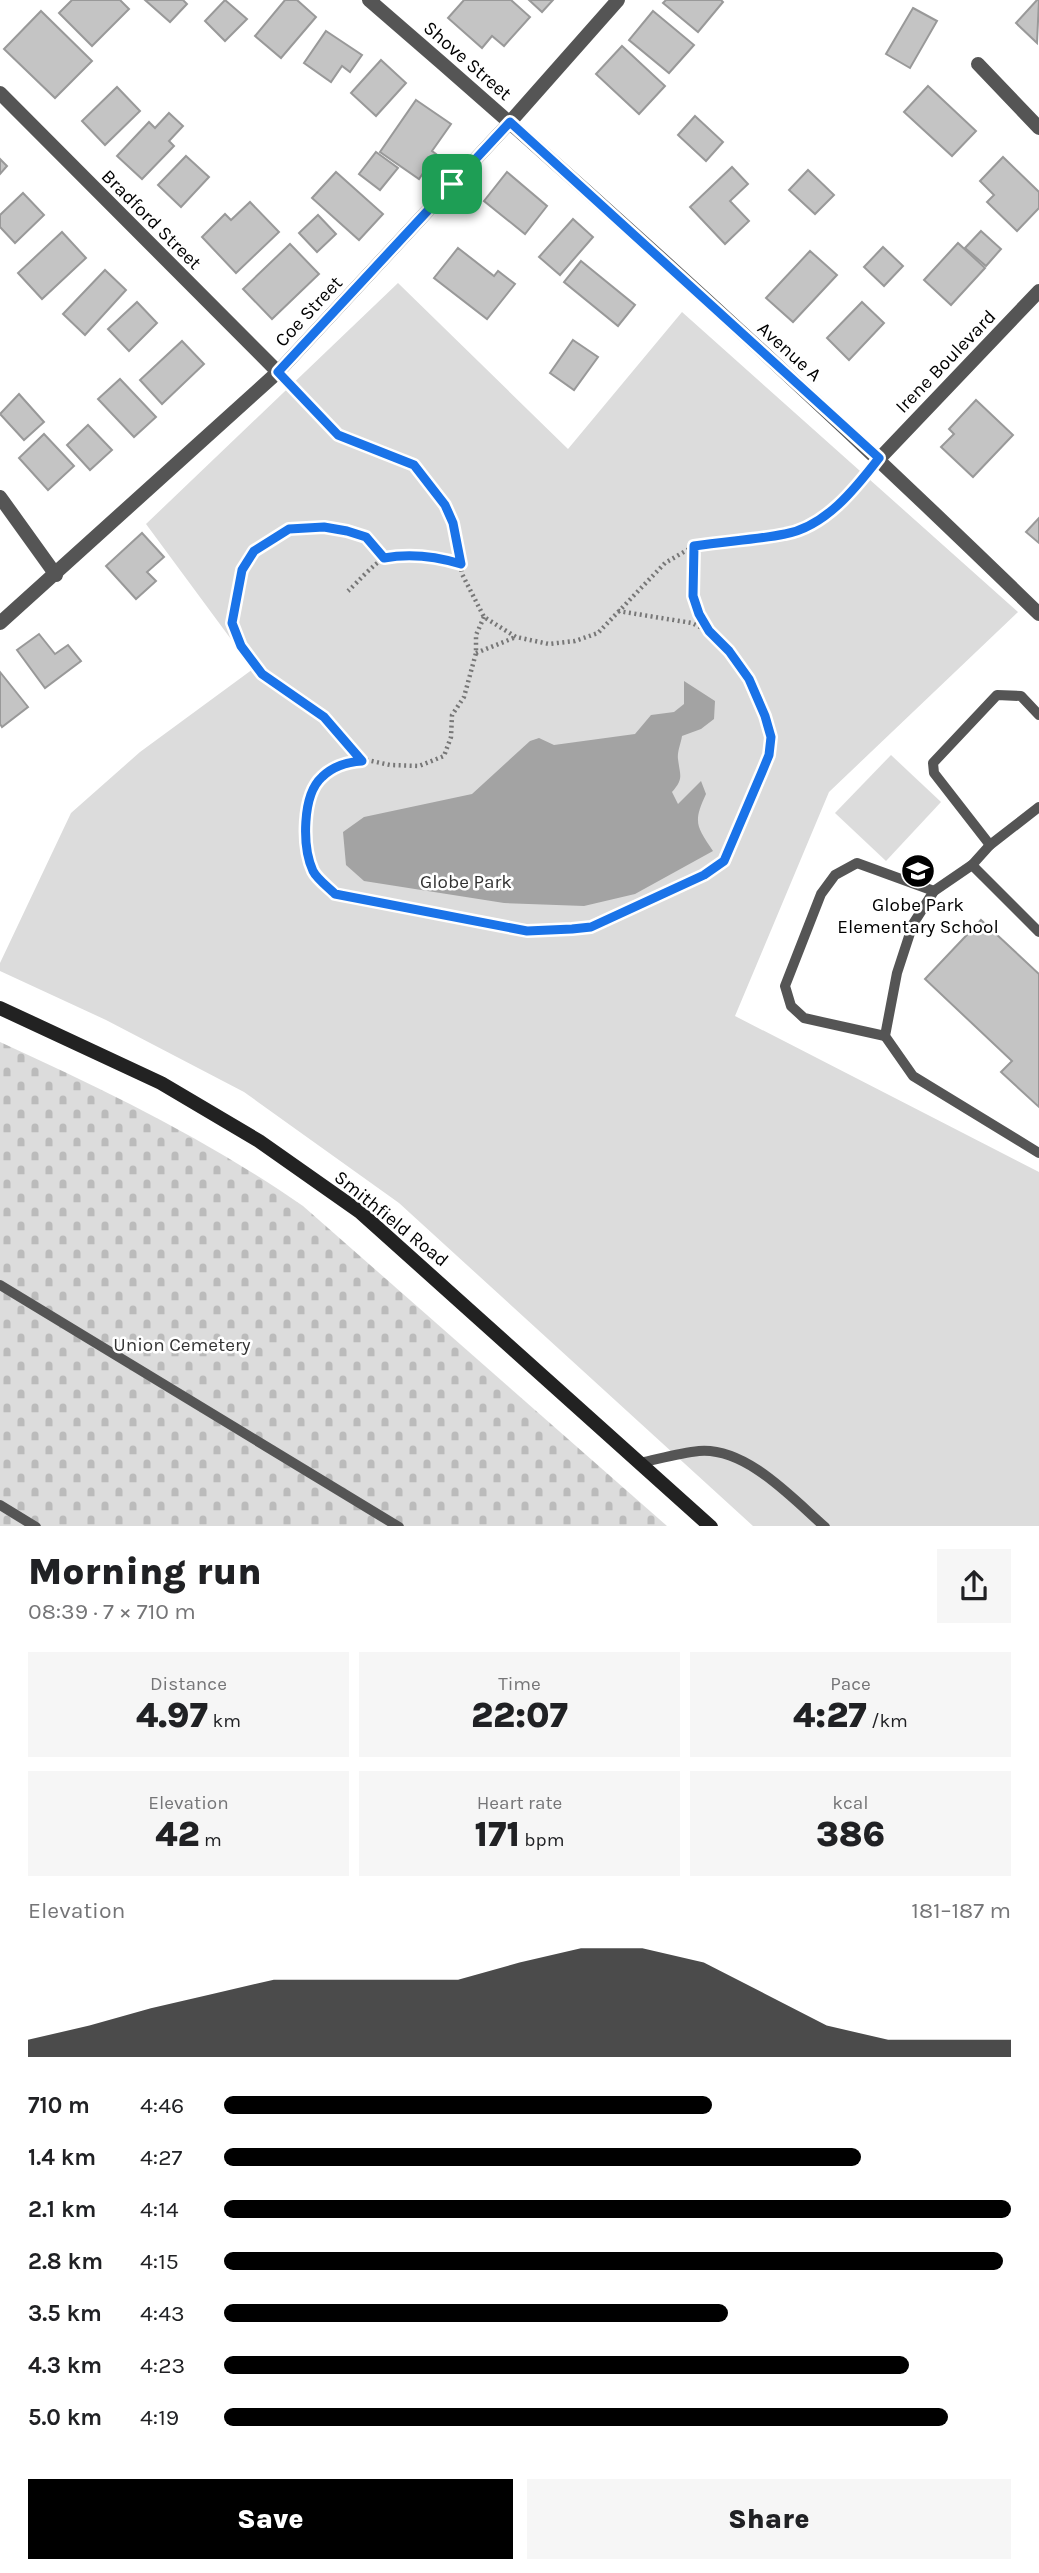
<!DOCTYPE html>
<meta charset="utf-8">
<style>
body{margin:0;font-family:Karla,sans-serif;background:#f6f6f6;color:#202124;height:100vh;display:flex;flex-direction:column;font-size:26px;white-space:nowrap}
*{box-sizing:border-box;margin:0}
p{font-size:23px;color:#757577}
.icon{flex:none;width:38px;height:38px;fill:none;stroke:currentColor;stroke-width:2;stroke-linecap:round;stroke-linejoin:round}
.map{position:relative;height:1526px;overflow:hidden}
.side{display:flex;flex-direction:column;background:#fff;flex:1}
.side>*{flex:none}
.pin{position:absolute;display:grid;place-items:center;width:60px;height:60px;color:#fff;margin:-30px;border-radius:14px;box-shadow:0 4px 10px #0006}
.round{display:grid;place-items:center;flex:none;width:74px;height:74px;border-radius:0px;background:#f6f6f6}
.overview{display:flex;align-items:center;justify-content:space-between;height:119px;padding:0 28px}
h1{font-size:38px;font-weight:800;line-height:52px}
.stats{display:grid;grid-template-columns:repeat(3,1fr);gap:10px;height:119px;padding:7px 28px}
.stats div{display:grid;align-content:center;border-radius:0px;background:#f6f6f6;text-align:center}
.stats b{font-size:35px;font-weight:800}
.stats small{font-size:19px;font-weight:400}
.stats p{font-size:19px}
.chart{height:196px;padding:14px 28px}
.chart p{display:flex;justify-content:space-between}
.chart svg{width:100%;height:126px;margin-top:7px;fill:#000;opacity:.7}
.cta{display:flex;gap:14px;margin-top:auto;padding:14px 28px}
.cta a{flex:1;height:80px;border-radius:0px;background:#000;color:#fff;font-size:28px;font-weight:800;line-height:80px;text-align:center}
.cta a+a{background:#f6f6f6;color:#202124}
ul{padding:0 28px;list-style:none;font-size:23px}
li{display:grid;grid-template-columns:112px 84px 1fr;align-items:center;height:52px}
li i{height:18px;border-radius:9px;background:#000}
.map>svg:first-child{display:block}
.cemetery{fill:url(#cemetery-stones)}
.park{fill:#dcdcdc}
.water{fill:#a3a3a3}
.building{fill:#c4c4c4;stroke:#999;stroke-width:2}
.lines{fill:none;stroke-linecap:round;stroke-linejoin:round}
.path{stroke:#777;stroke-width:4.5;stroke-dasharray:2 3.5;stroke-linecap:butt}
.service{stroke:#555;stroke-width:10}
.minor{stroke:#555;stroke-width:14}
.secondary{stroke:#222;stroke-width:14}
.route-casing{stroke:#fff;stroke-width:14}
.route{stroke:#1a73e8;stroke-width:9}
.labels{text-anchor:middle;stroke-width:5;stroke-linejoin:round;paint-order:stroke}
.street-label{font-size:19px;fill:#000;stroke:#fff}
.park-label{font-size:19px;fill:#333;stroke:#fff}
.poi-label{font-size:19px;fill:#000;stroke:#fff}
</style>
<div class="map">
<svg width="1039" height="1527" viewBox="0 0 1039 1527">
<defs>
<pattern id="cemetery-stones" width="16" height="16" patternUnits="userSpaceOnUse" patternTransform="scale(1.75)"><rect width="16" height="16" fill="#dcdcdc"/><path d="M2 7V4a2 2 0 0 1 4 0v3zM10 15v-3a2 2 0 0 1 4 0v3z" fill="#bbb"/></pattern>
</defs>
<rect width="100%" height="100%" fill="#fff"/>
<path class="cemetery" d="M0 1042C105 1090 208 1140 303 1206L667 1526 0 1527Z"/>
<g class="park">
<path d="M398 283 568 449 682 312 1018 612 829 792 735 1016 1039 1172V1526H753L399 1203 244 1092 106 1020 0 971V963L71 813 140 752 253 669 146 524Z"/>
<path d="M891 755 941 802 886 861 835 813Z"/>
</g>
<path class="water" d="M684 681 715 701 714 719 701 729 682 736C681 743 677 752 678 759 680 776 684 778 672 792L678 804 701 781 706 794C693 822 696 826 713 851L635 894 584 906 504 903 364 881 346 865 343 832 364 817 472 794 530 741 539 738 554 745 635 734 651 715 674 712 684 704Z"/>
<g class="building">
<path d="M72 0H120L129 9 92 46 59 13Z"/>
<path d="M145 0H183L187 4 170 22Z"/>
<path d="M225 0 247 19 225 41 205 21Z"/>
<path d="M285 0H297L316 17 281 58 255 36Z"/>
<path d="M464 0H511L530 17 504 46 492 36 482 48 448 18Z"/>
<path d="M529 0H553L542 12Z"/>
<path d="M666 0H721L723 2 698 32 663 3Z"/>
<path d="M1037 0H1039L1037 43 1016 23Z"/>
<path d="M913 8 937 21 910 68 886 54Z"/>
<path d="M41 11 92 61 55 98 4 49Z"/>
<path d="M653 11 694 45 669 73 629 40Z"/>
<path d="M326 31 362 55 350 72 342 66 331 82 304 63Z"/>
<path d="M622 46 665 86 639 114 596 74Z"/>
<path d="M381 60 406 83 376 116 351 93Z"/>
<path d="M928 86 976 131 952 156 904 112Z"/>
<path d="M117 87 140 111 105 145 82 121Z"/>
<path d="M416 100 451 124 432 151 436 154 419 179 380 152Z"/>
<path d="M169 113 183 126 169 141 174 146 142 179 117 156 149 122 155 128Z"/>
<path d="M695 116 723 142 706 161 678 135Z"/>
<path d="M376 152 398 168 380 190 359 174Z"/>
<path d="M186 156 209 177 181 207 158 185Z"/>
<path d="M1003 157 1039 192V208L1017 231 987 202 994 195 980 181Z"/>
<path d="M0 159 7 166 0 174Z"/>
<path d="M732 167 748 184 730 201 749 221 725 244 690 207Z"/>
<path d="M808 170 834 195 815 214 789 190Z"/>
<path d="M336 172 383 214 359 240 312 198Z"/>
<path d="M507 172 547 206 525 234 484 201Z"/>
<path d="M23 193 44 215 15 243 0 227V215Z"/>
<path d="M250 202 279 232 236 273 202 237 225 214 231 220Z"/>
<path d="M318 215 336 234 317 252 299 233Z"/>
<path d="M573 219 593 237 560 275 539 257Z"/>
<path d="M981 231 1001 249 986 266 965 248Z"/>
<path d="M62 232 86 258 42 299 18 273Z"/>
<path d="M958 243 985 268 951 305 924 280Z"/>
<path d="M290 244 319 274 272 319 243 289Z"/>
<path d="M883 247 903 266 884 286 864 267Z"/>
<path d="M458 248 494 276 498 271 515 284 487 319 434 278Z"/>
<path d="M810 251 837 275 793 322 766 298Z"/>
<path d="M581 261 635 305 618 326 564 282Z"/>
<path d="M105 270 126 290 85 335 63 314Z"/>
<path d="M137 302 157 323 129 351 108 329Z"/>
<path d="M862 302 884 323 849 360 827 338Z"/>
<path d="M573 340 598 357 574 390 550 373Z"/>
<path d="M182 341 204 364 162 404 140 380Z"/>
<path d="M120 379 156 417 134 437 98 399Z"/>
<path d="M19 394 44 422 24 440 0 414Z"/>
<path d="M976 400 1013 435 973 477 941 447 954 434 949 429Z"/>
<path d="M88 425 112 450 90 470 67 445Z"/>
<path d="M44 434 74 466 48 490 19 458Z"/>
<path d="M1039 518V543L1026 532Z"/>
<path d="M142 533 164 557 147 572 156 581 136 599 106 566Z"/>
<path d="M39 634 55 654 68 645 81 661 45 688 17 650Z"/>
<path d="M0 672 28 707 2 727 0 724Z"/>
<path d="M981 920 1039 974V1107L1001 1072 1012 1061 925 979Z"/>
</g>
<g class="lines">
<g class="path">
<path d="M290 384 338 435 414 465 445 505 453 523 462 574 484 617 516 637 549 644 575 641 598 633 665 563 694 546 729 540 787 534 813 524 853 491 867 473"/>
<path d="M348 591C358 582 374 563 385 558 404 549 442 558 461 564"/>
<path d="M618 611 692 623 708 631"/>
<path d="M484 617 476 635V653L464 697 452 715 451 737 444 756 419 766 390 765 367 760 344 763 321 777 310 798 305 833 314 873 335 894 527 931 591 927 704 875 724 861 769 755C773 718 753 680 730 652 720 639 707 630 699 615 689 594 693 569 694 546"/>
<path d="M476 653 516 637"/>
<path d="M362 761 324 717 262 674 241 646 232 623 242 570 254 551 289 529 324 526 347 531 366 537 384 558"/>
</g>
<g class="service">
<path d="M1039 807 990 845 972 865 934 891 913 924 897 973 885 1036 913 1076 1039 1153"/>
<path d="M990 845 934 773 933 763 997 695 1021 696 1039 715"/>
<path d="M972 865 1039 932"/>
<path d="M885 1036 804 1018 791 1006 785 986 821 894 835 875 857 863 934 891"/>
<path d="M0 1285 399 1527"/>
<path d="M640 1463C659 1459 679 1453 699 1451 746 1447 792 1498 825 1527"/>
<path d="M0 1505 36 1527"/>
</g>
<g class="minor">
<path d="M369 0C599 198 822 403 1039 614"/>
<path d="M978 64 1039 128"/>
<path d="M0 93 278 372"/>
<path d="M879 459 1039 291"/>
<path d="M0 497 56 575"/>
<path d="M0 623 278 372 510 122 618 0"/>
</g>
<path class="secondary" d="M0 1008 161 1083 259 1141 360 1212 711 1527"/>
</g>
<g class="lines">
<g class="route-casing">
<path id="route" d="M510 122 879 458C855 489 825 527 785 534 755 540 724 541 694 546L693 596 699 614 709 631 729 651 749 679 765 716 771 737 769 755 762 772 724 861 704 875 591 927 572 929 527 931 335 894C328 887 317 879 313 871 302 847 302 795 322 777 333 766 347 762 362 761L324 717 262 674 241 646 232 623 242 570 254 551 289 529 324 527 347 531 366 537 384 558C411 553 435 556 461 564L453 523 445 505 414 465 338 435 278 372Z"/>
</g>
<use href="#route" class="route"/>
</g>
<defs>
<g id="school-disc" transform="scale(1.75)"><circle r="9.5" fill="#000" stroke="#fff"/><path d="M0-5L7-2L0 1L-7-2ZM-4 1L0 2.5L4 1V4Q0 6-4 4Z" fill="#fff"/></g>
</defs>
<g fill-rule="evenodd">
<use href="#school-disc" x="918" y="871"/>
</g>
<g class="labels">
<g class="street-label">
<text transform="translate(468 60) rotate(41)" y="7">Shove Street</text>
<text transform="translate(152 219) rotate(45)" y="7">Bradford Street</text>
<text transform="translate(308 311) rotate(-47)" y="7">Coe Street</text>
<text transform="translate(790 351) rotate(42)" y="7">Avenue A</text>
<text transform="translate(945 361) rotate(-46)" y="7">Irene Boulevard</text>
<text transform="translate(392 1218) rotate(39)" y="7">Smithfield Road</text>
</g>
<g class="park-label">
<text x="466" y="888">Globe Park</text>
<text x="182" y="1351">Union Cemetery</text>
</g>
<g class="poi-label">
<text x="918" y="911">Globe Park<tspan x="918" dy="22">Elementary School</tspan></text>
</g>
</g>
</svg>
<div class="pin" style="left:452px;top:184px;background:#1e9e55"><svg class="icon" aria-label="arrive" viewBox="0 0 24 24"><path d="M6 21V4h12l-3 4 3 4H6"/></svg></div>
</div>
<section class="side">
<div class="overview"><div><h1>Morning run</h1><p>08:39 · 7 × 710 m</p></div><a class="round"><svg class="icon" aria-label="share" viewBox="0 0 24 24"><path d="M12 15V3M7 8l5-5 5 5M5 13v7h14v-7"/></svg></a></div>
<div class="stats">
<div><p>Distance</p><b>4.97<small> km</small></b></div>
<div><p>Time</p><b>22:07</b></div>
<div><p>Pace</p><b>4:27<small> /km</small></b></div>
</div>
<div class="stats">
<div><p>Elevation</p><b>42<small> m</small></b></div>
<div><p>Heart rate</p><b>171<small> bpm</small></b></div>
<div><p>kcal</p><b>386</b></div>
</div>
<div class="chart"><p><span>Elevation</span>181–187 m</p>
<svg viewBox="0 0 160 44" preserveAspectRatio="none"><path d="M0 44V38L10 33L20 27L30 22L40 17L50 17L60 17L70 17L80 11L90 6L100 6L110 11L120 22L130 33L140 38L150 38L160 38V44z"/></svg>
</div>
<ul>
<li><b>710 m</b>4:46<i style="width:62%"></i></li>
<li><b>1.4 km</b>4:27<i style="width:81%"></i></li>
<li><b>2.1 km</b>4:14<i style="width:100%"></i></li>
<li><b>2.8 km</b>4:15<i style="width:99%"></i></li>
<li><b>3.5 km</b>4:43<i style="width:64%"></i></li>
<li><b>4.3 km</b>4:23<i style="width:87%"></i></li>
<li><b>5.0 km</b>4:19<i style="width:92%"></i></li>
</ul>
<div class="cta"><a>Save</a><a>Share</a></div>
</section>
